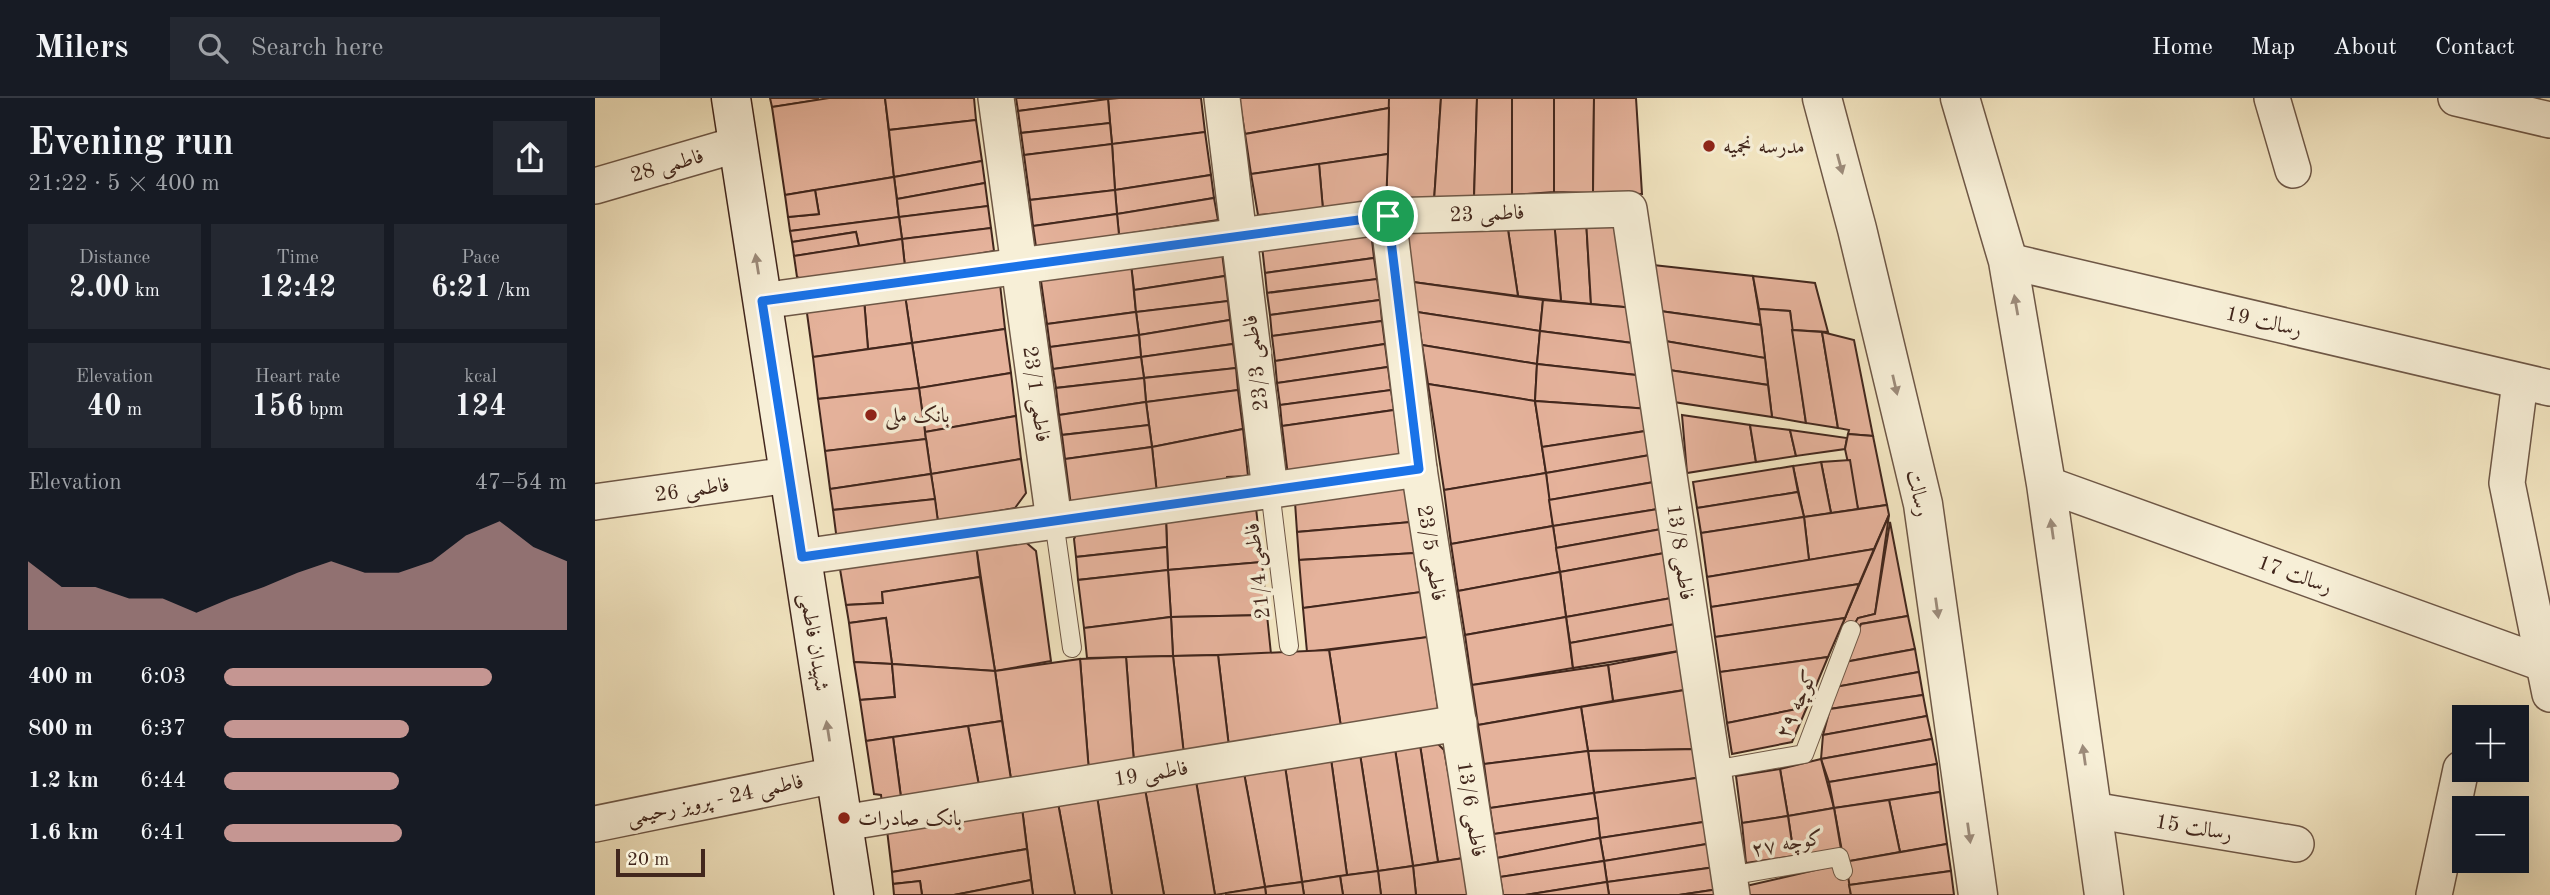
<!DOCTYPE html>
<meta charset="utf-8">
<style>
body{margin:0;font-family:"Old Standard TT",Amiri,serif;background:#242831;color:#f1f3f6;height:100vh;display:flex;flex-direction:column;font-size:26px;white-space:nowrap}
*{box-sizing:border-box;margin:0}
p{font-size:23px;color:#9ea1a6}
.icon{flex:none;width:38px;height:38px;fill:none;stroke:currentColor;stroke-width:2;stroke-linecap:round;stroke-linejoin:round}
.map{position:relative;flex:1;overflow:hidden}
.drawer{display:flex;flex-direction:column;background:#171b24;width:595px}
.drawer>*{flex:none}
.fabs{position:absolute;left:1857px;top:607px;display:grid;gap:14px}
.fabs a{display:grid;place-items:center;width:77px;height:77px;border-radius:0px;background:#171b24;box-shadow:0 7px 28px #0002;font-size:35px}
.scale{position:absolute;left:21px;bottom:18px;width:89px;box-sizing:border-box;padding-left:7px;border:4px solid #42271d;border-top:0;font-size:19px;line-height:24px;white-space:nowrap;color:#42271d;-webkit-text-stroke:5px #f7efd7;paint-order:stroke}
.pin{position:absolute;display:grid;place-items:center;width:60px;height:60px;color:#fff;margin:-30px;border:4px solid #fff;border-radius:50%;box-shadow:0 2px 7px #0007}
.round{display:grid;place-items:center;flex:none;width:74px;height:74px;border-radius:0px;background:#242831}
.summary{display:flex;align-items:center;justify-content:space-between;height:119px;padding:0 28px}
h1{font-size:38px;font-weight:700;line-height:52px}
.figures{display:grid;grid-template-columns:repeat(3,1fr);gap:10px;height:119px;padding:7px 28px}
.figures div{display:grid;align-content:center;border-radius:0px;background:#242831;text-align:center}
.figures b{font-size:30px;font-weight:700}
.figures small{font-size:19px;font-weight:400}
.figures p{font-size:19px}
.chart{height:196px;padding:14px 28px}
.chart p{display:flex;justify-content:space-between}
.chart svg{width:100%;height:126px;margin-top:7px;fill:#c59692;opacity:.7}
ul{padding:0 28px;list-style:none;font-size:23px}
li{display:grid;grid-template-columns:112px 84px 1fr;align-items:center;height:52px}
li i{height:18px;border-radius:9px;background:#c59692}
header{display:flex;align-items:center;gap:42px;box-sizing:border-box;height:98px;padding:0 35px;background:#171b24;border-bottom:2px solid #363941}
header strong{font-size:33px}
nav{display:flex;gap:38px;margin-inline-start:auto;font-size:24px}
.search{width:490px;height:63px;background:#242831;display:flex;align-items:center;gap:18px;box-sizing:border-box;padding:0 24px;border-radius:0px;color:#9ea1a6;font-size:26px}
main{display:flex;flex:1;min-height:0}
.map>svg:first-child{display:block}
.building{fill:#e5b29b;stroke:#42271d;stroke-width:2}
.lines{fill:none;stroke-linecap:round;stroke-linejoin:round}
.service-casing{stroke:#6e5746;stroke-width:20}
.minor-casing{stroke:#6e5746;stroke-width:38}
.tertiary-casing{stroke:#6e5746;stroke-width:41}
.secondary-casing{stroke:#42271d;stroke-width:41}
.service{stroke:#f7efd7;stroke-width:18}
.minor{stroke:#f7efd7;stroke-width:35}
.tertiary{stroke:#f7efd7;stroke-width:38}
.secondary{stroke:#f7efd7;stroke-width:38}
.oneway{fill:#9c8b7a}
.route-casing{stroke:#fff;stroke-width:14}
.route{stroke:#1a73e8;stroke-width:9}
.poi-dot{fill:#8f2418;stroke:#f7efd7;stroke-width:2.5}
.labels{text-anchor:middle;stroke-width:7;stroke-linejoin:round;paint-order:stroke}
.poi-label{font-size:21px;fill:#42271d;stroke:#f7efd7;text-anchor:start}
.street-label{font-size:21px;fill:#42271d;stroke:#f7efd7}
</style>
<header>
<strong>Milers</strong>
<div class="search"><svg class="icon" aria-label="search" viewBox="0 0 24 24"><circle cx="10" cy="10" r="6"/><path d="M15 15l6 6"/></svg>Search here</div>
<nav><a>Home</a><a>Map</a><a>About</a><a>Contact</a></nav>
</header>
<main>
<section class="drawer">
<div class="summary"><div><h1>Evening run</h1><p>21:22 · 5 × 400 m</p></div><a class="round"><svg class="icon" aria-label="share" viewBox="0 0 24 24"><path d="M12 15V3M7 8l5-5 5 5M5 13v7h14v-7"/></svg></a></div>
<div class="figures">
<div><p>Distance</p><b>2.00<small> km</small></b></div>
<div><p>Time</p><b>12:42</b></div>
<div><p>Pace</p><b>6:21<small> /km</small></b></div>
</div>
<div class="figures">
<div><p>Elevation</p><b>40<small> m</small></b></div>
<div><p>Heart rate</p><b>156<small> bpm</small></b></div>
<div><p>kcal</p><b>124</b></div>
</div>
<div class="chart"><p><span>Elevation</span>47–54 m</p>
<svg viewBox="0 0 160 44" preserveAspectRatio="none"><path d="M0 44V20L10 29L20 29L30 33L40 33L50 38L60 33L70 29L80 24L90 20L100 24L110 24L120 20L130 11L140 6L150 15L160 20V44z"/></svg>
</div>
<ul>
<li><b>400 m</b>6:03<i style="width:78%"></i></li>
<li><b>800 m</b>6:37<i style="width:54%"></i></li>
<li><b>1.2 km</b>6:44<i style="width:51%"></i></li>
<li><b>1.6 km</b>6:41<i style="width:52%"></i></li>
</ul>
</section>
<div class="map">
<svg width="1955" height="797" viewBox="0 0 1955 797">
<rect width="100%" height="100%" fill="#f3e6c2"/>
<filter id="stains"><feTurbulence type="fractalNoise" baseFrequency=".00286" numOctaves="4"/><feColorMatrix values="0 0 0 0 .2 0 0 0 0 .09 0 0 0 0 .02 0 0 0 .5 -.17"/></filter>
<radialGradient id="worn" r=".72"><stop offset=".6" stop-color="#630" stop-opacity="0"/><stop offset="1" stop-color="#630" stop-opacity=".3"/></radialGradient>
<g class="building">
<path d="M175 0H223V2L177 9Z"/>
<path d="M234 0H290L299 79 190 97 177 9Z"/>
<path d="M290 0H379L381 22 294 32Z"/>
<path d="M421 0H513V1L423 13Z"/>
<path d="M524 0H606L610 34 517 46 513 1Z"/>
<path d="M644 0H794V10L650 36Z"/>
<path d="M794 0H846L839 103 791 107Z"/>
<path d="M846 0H882L879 100 839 103Z"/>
<path d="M882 0H917V97L879 100Z"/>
<path d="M917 0H959V94L917 97Z"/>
<path d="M959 0H999L998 95 959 94Z"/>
<path d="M999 0H1041L1047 96 998 95Z"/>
<path d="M513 1 515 25 426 35 423 13Z"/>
<path d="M794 10 793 56 656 76 650 36Z"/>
<path d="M381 22 387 63 299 79 294 32Z"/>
<path d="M515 25 517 46 429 57 426 35Z"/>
<path d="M610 34 616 77 520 92 517 46Z"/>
<path d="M517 46 520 92 435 102 429 57Z"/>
<path d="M793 56 791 107 728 112 724 66Z"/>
<path d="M387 63 390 85 302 101 299 79Z"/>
<path d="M724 66 728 112 663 117 656 76Z"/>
<path d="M616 77 619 100 522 116 520 92Z"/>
<path d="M299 79 304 119 195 133 193 119 224 116 220 92Z"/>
<path d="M390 85 393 108 304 119 302 101Z"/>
<path d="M220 92 224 116 193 119 190 97Z"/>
<path d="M520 92 522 116 438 128 435 102Z"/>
<path d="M619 100 623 122 524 137 522 116Z"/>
<path d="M393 108 396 130 307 141 304 119Z"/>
<path d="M522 116 524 137 441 149 438 128Z"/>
<path d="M304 119 307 141 264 148 261 134 197 144 195 133Z"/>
<path d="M991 121 996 206 966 203 959 122Z"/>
<path d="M991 121 1028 128 1040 210 996 206Z"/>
<path d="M959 122 966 203 923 198 912 125Z"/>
<path d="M912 125 923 198 818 184 810 131Z"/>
<path d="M396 130 399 153 310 169 307 141Z"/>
<path d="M776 133 779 160 670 175 667 148Z"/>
<path d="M261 134 264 148 199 158 197 144Z"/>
<path d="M307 141 310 169 217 186 202 179 199 158Z"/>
<path d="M627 155 630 178 539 192 536 166Z"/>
<path d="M779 160 782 181 672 195 670 175Z"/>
<path d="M536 166 541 214 452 226 445 176Z"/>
<path d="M1058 167 1158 178 1166 227 1065 213Z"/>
<path d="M630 178 633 203 541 214 539 192Z"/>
<path d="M1158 178 1220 185 1233 234 1197 232 1195 213 1164 211Z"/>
<path d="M782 181 785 202 675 217 672 195Z"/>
<path d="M818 184 948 202 945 233 822 214Z"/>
<path d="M405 186 410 231 317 245 310 197Z"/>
<path d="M310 197 317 245 273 251 269 201Z"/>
<path d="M269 201 273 251 218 259 211 208Z"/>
<path d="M785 202 787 223 677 238 675 217Z"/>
<path d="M948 202 1040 210 1045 246 945 233Z"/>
<path d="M633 203 635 222 544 237 541 214Z"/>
<path d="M1164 211 1195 213 1211 325 1177 319Z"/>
<path d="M1065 213 1166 227 1170 260 1070 243Z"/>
<path d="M541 214 544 237 455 249 452 226Z"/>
<path d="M822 214 945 233 942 266 827 247Z"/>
<path d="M635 222 638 246 546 259 544 237Z"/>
<path d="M787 223 790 246 680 263 677 238Z"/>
<path d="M410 231 416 275 324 290 317 245Z"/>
<path d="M1197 232 1227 234 1243 330 1211 325Z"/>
<path d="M945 233 1045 246 1050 278 942 266Z"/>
<path d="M1227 234 1259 242 1278 338 1253 336 1254 332 1243 330Z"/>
<path d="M544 237 546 259 458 271 455 249Z"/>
<path d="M1070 243 1170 260 1173 287 1074 272Z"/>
<path d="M317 245 324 290 223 301 218 259Z"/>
<path d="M638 246 641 270 549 280 546 259Z"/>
<path d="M790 246 793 269 682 285 680 263Z"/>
<path d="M827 247 942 266 940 303 833 286Z"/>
<path d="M546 259 549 280 461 290 458 271Z"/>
<path d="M942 266 1050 278 1055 311 940 303Z"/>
<path d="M793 269 796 292 685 307 682 285Z"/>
<path d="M641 270 643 292 551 304 549 280Z"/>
<path d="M1074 272 1173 287 1177 319 1079 304Z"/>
<path d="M416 275 421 318 330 334 324 290Z"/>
<path d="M549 280 551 304 464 317 461 290Z"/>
<path d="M833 286 940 303 951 375 849 392Z"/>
<path d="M324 290 331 341 230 353 223 301Z"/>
<path d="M643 292 648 331 557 349 551 304Z"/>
<path d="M796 292 799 312 687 328 685 307Z"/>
<path d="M940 303 1055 311 1057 332 947 349Z"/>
<path d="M551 304 554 327 467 337 464 317Z"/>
<path d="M799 312 805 358 693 378 687 328Z"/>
<path d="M1087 317 1155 327 1161 364 1092 375Z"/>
<path d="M421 318 426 361 336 376 330 334Z"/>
<path d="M554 327 557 349 470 361 467 337Z"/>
<path d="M1155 327 1195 332 1201 358 1161 364Z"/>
<path d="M648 331 653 378 632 379 631 388 562 396 557 349Z"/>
<path d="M1057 332 1061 356 951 375 947 349Z"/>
<path d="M1195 332 1252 340 1250 351 1201 358Z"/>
<path d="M1253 336 1278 338 1292 407 1263 411 1250 351Z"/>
<path d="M331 341 336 376 235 391 230 353Z"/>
<path d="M557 349 562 396 476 408 470 361Z"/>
<path d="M1061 356 1065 383 954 402 951 375Z"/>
<path d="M426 361 431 395 420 410 343 424 336 376Z"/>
<path d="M1255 362 1263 411 1236 415 1226 364Z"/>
<path d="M1226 364 1236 415 1209 419 1198 368Z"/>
<path d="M1198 368 1203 394 1102 410 1098 384Z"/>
<path d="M951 375 958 428 856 446 849 392Z"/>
<path d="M336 376 340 401 238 412 235 391Z"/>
<path d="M1065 383 1069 410 958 428 954 402Z"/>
<path d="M810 390 816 424 702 434 700 404Z"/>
<path d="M1203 394 1209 419 1106 435 1102 410Z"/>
<path d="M340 401 343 424 242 443 238 412Z"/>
<path d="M1292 407 1294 417 1279 451 1214 462 1209 419Z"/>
<path d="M661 410 667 464 573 472 571 421Z"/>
<path d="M1069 410 1072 430 961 450 958 428Z"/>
<path d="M1294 417 1280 516 1263 520 1256 532 1247 527Z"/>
<path d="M1209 419 1214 462 1112 479 1106 435Z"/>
<path d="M571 421 572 449 481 459 479 441 483 432Z"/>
<path d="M816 424 820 455 704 462 702 434Z"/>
<path d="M1295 424 1313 518 1266 526 1262 534 1256 532 1263 520 1280 516Z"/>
<path d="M958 428 965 474 863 493 856 446Z"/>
<path d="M1072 430 1075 454 965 474 961 450Z"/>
<path d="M427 441 441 453 456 563 400 573 381 447Z"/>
<path d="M381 447 385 479 287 494 288 505 251 507 245 471Z"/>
<path d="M572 449 573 472 483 482 481 459Z"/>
<path d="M1279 451 1264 486 1116 509 1112 479Z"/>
<path d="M1075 454 1082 499 971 519 965 474Z"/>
<path d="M820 455 826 494 708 510 704 462Z"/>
<path d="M667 464 672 517 576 519 573 472Z"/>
<path d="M573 472 576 519 489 530 483 482Z"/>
<path d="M965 474 971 519 870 537 863 493Z"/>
<path d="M385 479 400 573 297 566 291 520 254 525 251 507 288 505 287 494Z"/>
<path d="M1264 486 1250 520 1120 539 1116 509Z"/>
<path d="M826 494 833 539 712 554 708 510Z"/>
<path d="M1082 499 1086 525 975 545 971 519Z"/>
<path d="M672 517 676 556 578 558 576 519Z"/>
<path d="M1313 518 1320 551 1250 564 1266 526Z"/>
<path d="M576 519 578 558 492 560 489 530Z"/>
<path d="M971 519 978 570 877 587 870 537Z"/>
<path d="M291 520 297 566 259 564 254 525Z"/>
<path d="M1250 520 1233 559 1125 574 1120 539Z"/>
<path d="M1086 525 1090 552 978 570 975 545Z"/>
<path d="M833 539 843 611 746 629 734 552Z"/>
<path d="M1320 551 1324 574 1240 589 1250 564Z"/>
<path d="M734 552 746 629 634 649 623 557Z"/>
<path d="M1090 552 1096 591 1018 603 1013 567Z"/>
<path d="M623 557 634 649 589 657 578 558Z"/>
<path d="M578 558 589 657 539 665 531 559Z"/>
<path d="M531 559 539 665 494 674 485 561Z"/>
<path d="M1233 559 1212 609 1132 625 1125 574Z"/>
<path d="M485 561 494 674 417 688 400 573Z"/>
<path d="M259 564 297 566 300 599 265 602Z"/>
<path d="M297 566 400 573 407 623 271 643 265 602 300 599Z"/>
<path d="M1013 567 1018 603 883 627 877 587Z"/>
<path d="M1324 574 1328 597 1235 611 1240 589Z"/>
<path d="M1096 591 1104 651 993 653 986 609Z"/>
<path d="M1328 597 1332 618 1228 637 1235 611Z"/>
<path d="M986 609 993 653 889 666 883 627Z"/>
<path d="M1212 609 1197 644 1137 656 1132 625Z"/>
<path d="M1332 618 1337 641 1226 661 1228 637Z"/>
<path d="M407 623 417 688 385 693 373 628Z"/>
<path d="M373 628 385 693 307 707 298 639Z"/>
<path d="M298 639 307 707 287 706 286 697 279 696 271 643Z"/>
<path d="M1337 641 1342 666 1234 684 1226 661Z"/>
<path d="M841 644 849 652 869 760 843 764 825 647Z"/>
<path d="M825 647 843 764 818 768 800 651Z"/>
<path d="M800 651 818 768 783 773 765 656Z"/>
<path d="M1104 651 1108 679 999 695 993 653Z"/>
<path d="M993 653 999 695 895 710 889 666Z"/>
<path d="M765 656 783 773 752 777 736 661Z"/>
<path d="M736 661 752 777 707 784 690 668Z"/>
<path d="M1226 661 1239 710 1193 718 1185 671Z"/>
<path d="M1342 666 1345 694 1239 710 1234 684Z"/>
<path d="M690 668 707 784 670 789 649 675Z"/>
<path d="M1185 671 1193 718 1147 725 1141 678Z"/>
<path d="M649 675 670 789 620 797 601 683Z"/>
<path d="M1108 679 1115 723 1005 740 999 695Z"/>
<path d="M601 683 620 797H569L550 691Z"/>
<path d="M550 691 569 797H517L502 698Z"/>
<path d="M1345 694 1352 746 1305 754 1294 702Z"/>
<path d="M999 695 1003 720 899 736 895 710Z"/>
<path d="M502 698 517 797H480L463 705Z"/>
<path d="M1294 702 1305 754 1249 764 1239 710Z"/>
<path d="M463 705 480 797H438L427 710Z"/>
<path d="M427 710 432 751 297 774 292 732Z"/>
<path d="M1239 710 1246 751 1199 758 1193 718Z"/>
<path d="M1193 718 1199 758 1151 765 1147 725Z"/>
<path d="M1003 720 1005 740 902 760 899 736Z"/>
<path d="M1115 723 1118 745 1009 763 1005 740Z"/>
<path d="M1005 740 1009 763 905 779 902 760Z"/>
<path d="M1118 745 1121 769 1012 784 1009 763Z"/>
<path d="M1352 746 1356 773 1254 787 1249 764Z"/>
<path d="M432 751 436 782 359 797H327L325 783 298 786 297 774Z"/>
<path d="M869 760 876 797H821L818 768Z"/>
<path d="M1009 763 1012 784 930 797H908L905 779Z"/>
<path d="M1242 767 1253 778 1256 797H1153L1151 788Z"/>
<path d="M818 768 821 797H786L783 773Z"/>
<path d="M1121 769 1124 791 1084 797H1014L1012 784Z"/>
<path d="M783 773 786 797H748L745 778Z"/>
<path d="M1356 773 1359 797H1256L1254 787Z"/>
<path d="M745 778 748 797H709L707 784Z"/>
<path d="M436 782 438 797H359Z"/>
<path d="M325 783 327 797H299L298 786Z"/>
<path d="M707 784 709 797H671L670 789Z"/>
<path d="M1012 784 1014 797H930Z"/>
<path d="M670 789 671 797H631V795Z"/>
<path d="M1124 791 1125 797H1084Z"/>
</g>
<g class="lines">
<g class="service-casing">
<g id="service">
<path d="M675 392 694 548"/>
<path d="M459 423 477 550"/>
<path d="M1118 672 1209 656 1256 532"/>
<path d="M1134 778 1244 759 1248 773"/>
</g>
</g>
<g class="minor-casing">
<g id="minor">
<path d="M401 0 459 423"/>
<path d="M627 0 675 392"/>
<path d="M1677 0 1698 72"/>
<path d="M1861 0 1955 22"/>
<path d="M0 88 144 46"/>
<path d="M793 118 824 371 890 797"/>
<path d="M1413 163 1955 290"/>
<path d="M167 203 793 118 1034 111 1137 797"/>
<path d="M1925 284 1912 385 1955 596"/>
<path d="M1451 386 1955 568"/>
<path d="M0 404 194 377"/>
<path d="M207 459 824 371"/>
<path d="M1497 712 1701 746"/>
<path d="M248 725 864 625"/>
<path d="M0 726 240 677"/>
<path d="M1839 797 1866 671"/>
</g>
</g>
<g class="tertiary-casing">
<g id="tertiary">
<path d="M1227 0 1262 131 1328 406 1383 797"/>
<path d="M1365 0 1413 163 1451 386 1509 797"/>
</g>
</g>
<g class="secondary-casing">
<path id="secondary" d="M136 0 259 797"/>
</g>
<use href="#service" class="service"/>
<use href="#minor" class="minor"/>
<use href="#tertiary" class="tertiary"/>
<use href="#secondary" class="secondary"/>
</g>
<defs><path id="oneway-solid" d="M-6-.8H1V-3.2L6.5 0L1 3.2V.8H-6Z" transform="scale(1.75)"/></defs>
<g class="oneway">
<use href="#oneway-solid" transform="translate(1245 66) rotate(75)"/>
<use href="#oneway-solid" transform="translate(162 166) rotate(-99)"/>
<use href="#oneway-solid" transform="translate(1421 207) rotate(-100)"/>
<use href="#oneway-solid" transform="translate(1300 287) rotate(77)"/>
<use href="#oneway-solid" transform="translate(1457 431) rotate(-98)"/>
<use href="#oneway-solid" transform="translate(1342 510) rotate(82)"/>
<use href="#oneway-solid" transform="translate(233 633) rotate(-99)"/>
<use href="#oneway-solid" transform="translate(1489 657) rotate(-98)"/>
<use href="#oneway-solid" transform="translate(1374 735) rotate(82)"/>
</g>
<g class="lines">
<g class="route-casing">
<path id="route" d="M793 118 824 371 207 459 167 203Z"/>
</g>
<use href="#route" class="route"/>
</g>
<g class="poi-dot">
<circle cx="1114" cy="48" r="7"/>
<circle cx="276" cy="317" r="7"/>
<circle cx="249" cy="720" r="7"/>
</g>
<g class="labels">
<g class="poi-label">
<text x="1128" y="55">مدرسه نجمیه</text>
<text x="290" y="324">بانک ملی</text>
<text x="263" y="727">بانک صادرات</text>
</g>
<g class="street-label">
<text transform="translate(72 67) rotate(-16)" y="7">فاطمی 28</text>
<text transform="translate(892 115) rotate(-2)" y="7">فاطمی 23</text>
<text transform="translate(1669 223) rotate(13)" y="7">رسالت 19</text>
<text transform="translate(660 265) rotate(-97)" y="7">فاطمی 23/3</text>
<text transform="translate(442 296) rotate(82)" y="7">فاطمی 23/1</text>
<text transform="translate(97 391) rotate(-8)" y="7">فاطمی 26</text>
<text transform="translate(1324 395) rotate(78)" y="7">رسالت</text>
<text transform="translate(1086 454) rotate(82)" y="7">فاطمی 13/8</text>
<text transform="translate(837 455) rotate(81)" y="7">فاطمی 23/5</text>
<text transform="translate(662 473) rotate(-97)" y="7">فاطمی 21/4</text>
<text transform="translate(1700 476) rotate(20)" y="7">رسالت 17</text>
<text transform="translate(220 544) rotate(81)" y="7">شهیدان فاطمی</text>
<text transform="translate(1201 606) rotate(-66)" y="7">کوچه ۲۹</text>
<text transform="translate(556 675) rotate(-9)" y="7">فاطمی 19</text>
<text transform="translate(120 701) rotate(-12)" y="7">فاطمی 24 - پرویز رحیمی</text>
<text transform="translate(877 711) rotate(81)" y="7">فاطمی 13/6</text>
<text transform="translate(1599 729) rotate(10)" y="7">رسالت 15</text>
<text transform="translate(1192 745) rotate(-10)" y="7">کوچه ۲۷</text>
</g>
</g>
<rect width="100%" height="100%" filter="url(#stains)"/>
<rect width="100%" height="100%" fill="url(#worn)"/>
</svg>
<div class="fabs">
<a>+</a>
<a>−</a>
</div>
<div class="scale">20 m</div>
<div class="pin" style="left:793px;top:118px;background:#1e9e55"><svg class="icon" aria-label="arrive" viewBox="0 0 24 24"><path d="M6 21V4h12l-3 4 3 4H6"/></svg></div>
</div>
</main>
